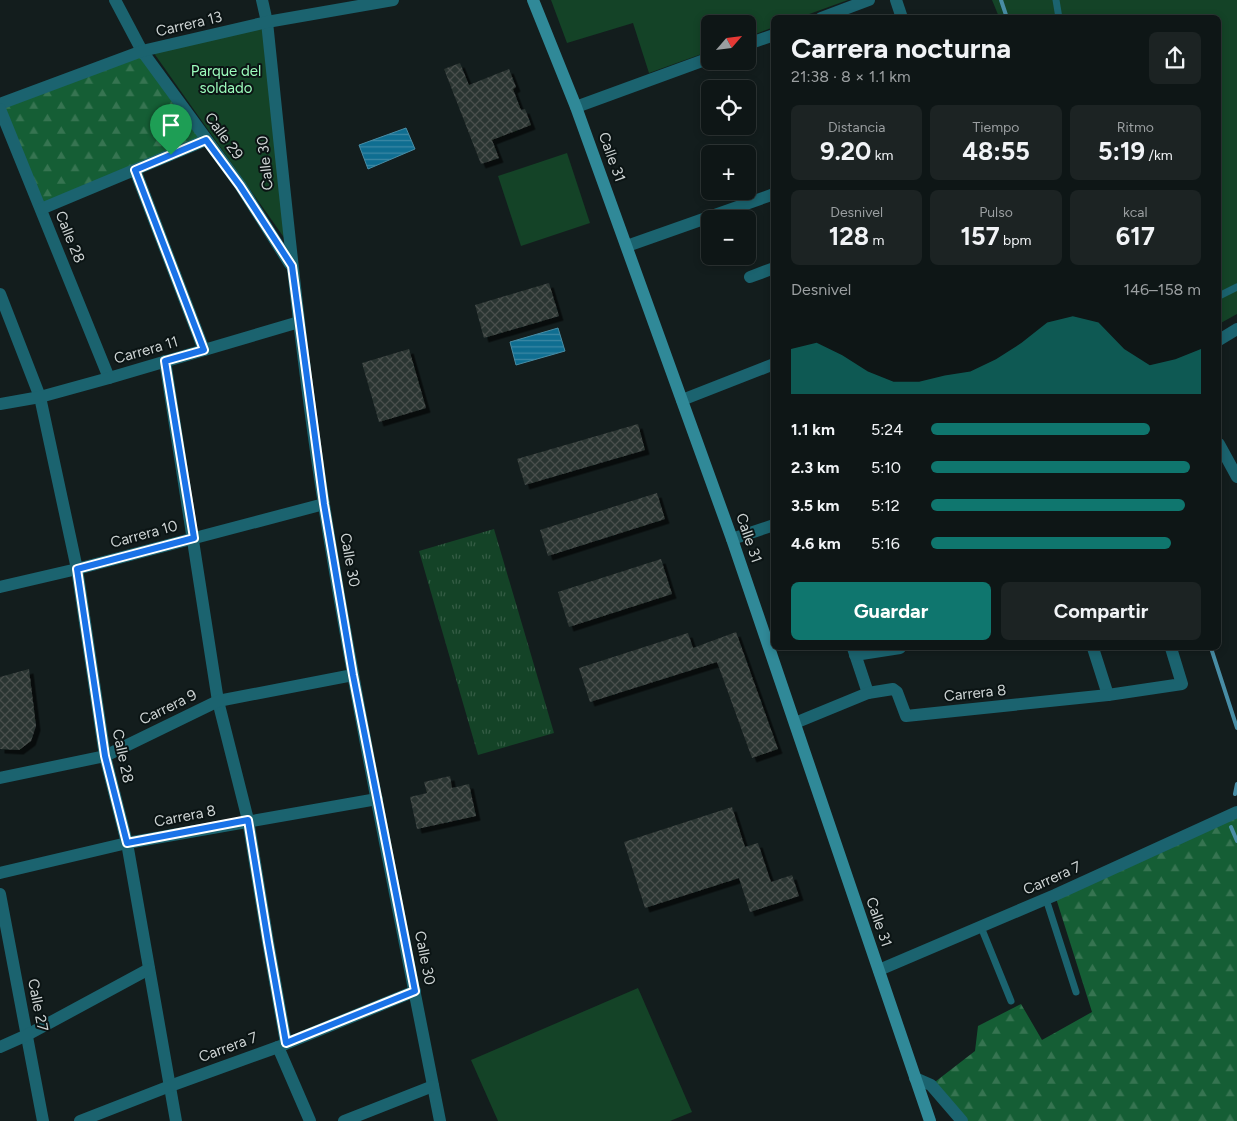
<!DOCTYPE html>
<html lang="es">
<meta charset="utf-8">
<style>
body{margin:0;font-family:Figtree,sans-serif;background:#1c2323;color:#f1f3f6;height:100vh;display:flex;flex-direction:column;font-size:19px;white-space:nowrap}
*{box-sizing:border-box;margin:0}
p{font-size:16px;color:#9b9fa1}
.icon{flex:none;width:28px;height:28px;fill:none;stroke:currentColor;stroke-width:2;stroke-linecap:round;stroke-linejoin:round}
.map{position:relative;flex:1;overflow:hidden}
.details{position:absolute;left:771px;top:15px;width:450px;height:635px;display:flex;flex-direction:column;background:#0e1616;border-radius:8px;box-shadow:0 2px 8px #0003,0 0 0 1px #2e3535}
.details>*{flex:none}
.needle{width:32px;rotate:62deg}
.tools{position:absolute;left:701px;top:15px;display:grid;gap:10px}
.tools a{display:grid;place-items:center;width:55px;height:55px;border-radius:8px;background:#0e1616;box-shadow:0 2px 8px #0003,0 0 0 1px #2e3535;font-size:25px}
.pin{position:absolute;display:grid;place-items:center;width:42px;height:42px;color:#fff;margin:-51px -21px;border-radius:50% 50% 50% 0;rotate:-45deg;box-shadow:0 0 5px #0007}
.pin .icon{rotate:45deg}
.round{display:grid;place-items:center;flex:none;width:52px;height:52px;border-radius:8px;background:#1c2323}
.headline{display:flex;align-items:center;justify-content:space-between;height:85px;padding:0 20px}
h1{font-size:28px;font-weight:700;line-height:38px}
.metrics{display:grid;grid-template-columns:repeat(3,1fr);gap:8px;height:85px;padding:5px 20px}
.metrics div{display:grid;align-content:center;border-radius:8px;background:#1c2323;text-align:center}
.metrics b{font-size:25px;font-weight:700}
.metrics small{font-size:14px;font-weight:400}
.metrics p{font-size:14px}
.chart{height:140px;padding:10px 20px}
.chart p{display:flex;justify-content:space-between}
.chart svg{width:100%;height:90px;margin-top:5px;fill:#0f766e;opacity:.7}
.cta{display:flex;gap:10px;margin-top:auto;padding:10px 20px}
.cta a{flex:1;height:58px;border-radius:8px;background:#0f766e;color:#fff;font-size:20px;font-weight:700;line-height:58px;text-align:center}
.cta a+a{background:#1c2323;color:#f1f3f6}
ul{padding:0 20px;list-style:none;font-size:16px}
li{display:grid;grid-template-columns:80px 60px 1fr;align-items:center;height:38px}
li i{height:12px;border-radius:6px;background:#0f766e}
.map>svg:first-child{display:block}
.grass{fill:url(#grass-tufts)}
.forest{fill:url(#forest-firs)}
.park{fill:#144327}
.water{fill:url(#water-rules);stroke:#488da5}
.lines{fill:none;stroke-linecap:round;stroke-linejoin:round}
.stream{stroke:#488da5;stroke-width:4}
.building{fill:url(#building-cross-hatch);filter:url(#shadow)}
.service{stroke:#1b636f;stroke-width:7}
.minor{stroke:#1b636f;stroke-width:12}
.secondary{stroke:#308998;stroke-width:12}
.route-casing{stroke:#fff;stroke-width:10}
.route{stroke:#1a73e8;stroke-width:6}
.labels{text-anchor:middle;stroke-width:4;stroke-linejoin:round;paint-order:stroke}
.street-label{font-size:15px;fill:#ced4d4;stroke:#0b1414}
.park-label{font-size:15px;fill:#9cfcbc;stroke:#0b1414}
</style>
<div class="map">
<svg width="1237" height="1121" viewBox="0 0 1237 1121">
<defs>
<pattern id="grass-tufts" width="24" height="20" patternUnits="userSpaceOnUse" patternTransform="scale(1.25)"><rect width="24" height="20" fill="#144327"/><path d="M3 7l-1-3M5 7V3M7 7l1-3M15 17l-1-3M17 17v-4M19 17l1-3" fill="none" stroke="#355d45"/></pattern>
<pattern id="forest-firs" width="22" height="20" patternUnits="userSpaceOnUse" patternTransform="scale(1.25)"><rect width="22" height="20" fill="#155e35"/><path d="M5 1l3.5 6h-7zM16 11l3.5 6h-7z" fill="#367451"/></pattern>
<pattern id="water-rules" width="6" height="5" patternUnits="userSpaceOnUse" patternTransform="scale(1.25)"><rect width="6" height="5" fill="#0f6e91"/><path d="M0 2.5h6" fill="none" stroke="#3c88a4"/></pattern>
<pattern id="building-cross-hatch" width="8" height="8" patternUnits="userSpaceOnUse" patternTransform="scale(1.25)"><rect width="8" height="8" fill="#2b3431"/><path d="M0 0l8 8M0 8l8-8" fill="none" stroke="#49504e"/></pattern>
<filter id="shadow"><feDropShadow dx="4.5" dy="4.5" stdDeviation="0" flood-color="#0009"/></filter>
</defs>
<rect width="100%" height="100%" fill="#131d1d"/>
<path class="grass" d="M494 529 554 733 478 755 419 551Z"/>
<g class="forest">
<path d="M142 51 206 140 41 209 0 104Z"/>
<path d="M1237 812V1121H962L931 1085 975 1051 978 1026 1021 1004 1042 1040 1092 1012 1055 895Z"/>
</g>
<g class="park">
<path d="M551 0H848L801 17 774 18V27L748 37V24H710V51L649 73 633 23 567 43Z"/>
<path d="M992 0H1237V314L1219 324V18L999 17Z"/>
<path d="M267 22 290 246 151 49Z"/>
<path d="M567 153 590 223 521 246 498 176Z"/>
<path d="M638 988 692 1112 670 1121H498L471 1060Z"/>
</g>
<g class="water">
<path d="M406 128 415 149 368 169 359 145Z"/>
<path d="M558 328 565 351 516 365 510 342Z"/>
</g>
<g class="lines">
<g class="stream">
<path d="M1001 0 1007 18"/>
<path d="M1211 648 1237 728"/>
<path d="M1235 794 1237 784"/>
<path d="M1231 827 1237 841"/>
</g>
</g>
<g class="building">
<path d="M460 63 469 85 509 69 516 87 513 89 521 110 525 109 531 125 492 140 499 158 481 164 444 69Z"/>
<path d="M549 283 559 316 484 338 475 305Z"/>
<path d="M409 349 426 408 379 422 362 363Z"/>
<path d="M638 424 645 450 525 485 517 459Z"/>
<path d="M657 493 665 519 548 556 540 530Z"/>
<path d="M661 559 672 594 569 627 558 592Z"/>
<path d="M736 632 778 749 752 758 717 662 590 702 579 668 688 633 693 648Z"/>
<path d="M29 669 36 726 31 741 19 750 0 749V677Z"/>
<path d="M450 776 452 788 469 784 476 816 417 829 410 797 427 793 424 782Z"/>
<path d="M732 807 745 847 758 843 771 882 792 875 799 896 750 912 739 878 645 908 624 842Z"/>
</g>
<g class="lines">
<g class="service">
<path d="M1056 0 1059 18"/>
<path d="M1219 296 1237 287"/>
<path d="M1046 899 1076 992"/>
<path d="M981 927 1011 1001"/>
</g>
<g class="minor">
<path d="M115 0 142 51 240 185 290 264"/>
<path d="M262 0 267 22C284 184 299 345 324 505 357 712 400 916 440 1121"/>
<path d="M896 0 902 18"/>
<path d="M821 18 869 0"/>
<path d="M748 44 774 35"/>
<path d="M0 104 142 51 267 22 393 0"/>
<path d="M576 107 710 58"/>
<path d="M0 109 109 378"/>
<path d="M135 170 204 350"/>
<path d="M41 209 206 140"/>
<path d="M627 246 774 194"/>
<path d="M750 277 774 268"/>
<path d="M0 294 40 397 77 569 105 756 127 843 176 1121"/>
<path d="M1219 340 1237 329"/>
<path d="M165 361 218 701 248 820 268 942 286 1043"/>
<path d="M682 400 774 364"/>
<path d="M0 404 40 397 109 378 299 322"/>
<path d="M1219 444 1237 477"/>
<path d="M732 539 774 525"/>
<path d="M0 587 77 569 324 504"/>
<path d="M853 648 868 693"/>
<path d="M1093 648 1108 695"/>
<path d="M855 655 900 648"/>
<path d="M795 723 868 693 893 689 897 692 906 716 1108 695 1182 684 1171 648"/>
<path d="M0 778 105 756 218 701 353 675"/>
<path d="M0 873 127 843 377 799"/>
<path d="M0 894 43 1121"/>
<path d="M879 970 1055 895 1237 812"/>
<path d="M0 1047 27 1035 149 969"/>
<path d="M278 1047 310 1121"/>
<path d="M915 1078 931 1085 962 1121"/>
<path d="M80 1121 170 1086 278 1047 415 991"/>
<path d="M344 1121 433 1086"/>
</g>
<path class="secondary" d="M533 0 576 107 732 539 930 1121"/>
</g>
<g class="lines">
<g class="route-casing">
<path id="route" d="M206 140 240 186 292 266 324 504 353 675 415 991 286 1043 268 942 248 820 127 843 105 756 77 569 194 538 165 361 204 350 135 170Z"/>
</g>
<use href="#route" class="route"/>
</g>
<g class="labels">
<g class="street-label">
<text transform="translate(189 24) rotate(-13)" y="5">Carrera 13</text>
<text transform="translate(224 136) rotate(54)" y="5">Calle 29</text>
<text transform="translate(612 157) rotate(70)" y="5">Calle 31</text>
<text transform="translate(265 163) rotate(-96)" y="5">Calle 30</text>
<text transform="translate(70 237) rotate(68)" y="5">Calle 28</text>
<text transform="translate(146 350) rotate(-16)" y="5">Carrera 11</text>
<text transform="translate(144 534) rotate(-15)" y="5">Carrera 10</text>
<text transform="translate(749 538) rotate(71)" y="5">Calle 31</text>
<text transform="translate(350 560) rotate(80)" y="5">Calle 30</text>
<text transform="translate(975 693) rotate(-6)" y="5">Carrera 8</text>
<text transform="translate(168 707) rotate(-26)" y="5">Carrera 9</text>
<text transform="translate(123 756) rotate(78)" y="5">Calle 28</text>
<text transform="translate(185 816) rotate(-11)" y="5">Carrera 8</text>
<text transform="translate(1052 878) rotate(-24)" y="5">Carrera 7</text>
<text transform="translate(879 922) rotate(71)" y="5">Calle 31</text>
<text transform="translate(425 958) rotate(79)" y="5">Calle 30</text>
<text transform="translate(38 1005) rotate(79)" y="5">Calle 27</text>
<text transform="translate(228 1047) rotate(-20)" y="5">Carrera 7</text>
</g>
<g class="park-label">
<text x="226" y="76">Parque del<tspan x="226" dy="17">soldado</tspan></text>
</g>
</g>
</svg>
<div class="tools">
<a><svg class="needle" viewBox="-14 -14 28 28"><path d="M0-13l5 13h-10z" fill="#e53935"/><path d="M0 13l5-13h-10z" fill="#9b9fa1"/></svg></a>
<a><svg class="icon" aria-label="locate" viewBox="0 0 24 24"><circle cx="12" cy="12" r="6"/><path d="M12 2v4M12 18v4M2 12h4M18 12h4"/></svg></a>
<a>+</a>
<a>−</a>
</div>
<div class="pin" style="left:171px;top:155px;background:#1e9e55"><svg class="icon" aria-label="arrive" viewBox="0 0 24 24"><path d="M6 21V4h12l-3 4 3 4H6"/></svg></div>
<section class="details">
<div class="headline"><div><h1>Carrera nocturna</h1><p>21:38 · 8 × 1.1 km</p></div><a class="round"><svg class="icon" aria-label="share" viewBox="0 0 24 24"><path d="M12 15V3M7 8l5-5 5 5M5 13v7h14v-7"/></svg></a></div>
<div class="metrics">
<div><p>Distancia</p><b>9.20<small> km</small></b></div>
<div><p>Tiempo</p><b>48:55</b></div>
<div><p>Ritmo</p><b>5:19<small> /km</small></b></div>
</div>
<div class="metrics">
<div><p>Desnivel</p><b>128<small> m</small></b></div>
<div><p>Pulso</p><b>157<small> bpm</small></b></div>
<div><p>kcal</p><b>617</b></div>
</div>
<div class="chart"><p><span>Desnivel</span>146–158 m</p>
<svg viewBox="0 0 160 44" preserveAspectRatio="none"><path d="M0 44V22L10 19L20 25L30 33L40 38L50 38L60 35L70 33L80 27L90 19L100 9L110 6L120 9L130 22L140 30L150 27L160 22V44z"/></svg>
</div>
<ul>
<li><b>1.1 km</b>5:24<i style="width:81%"></i></li>
<li><b>2.3 km</b>5:10<i style="width:96%"></i></li>
<li><b>3.5 km</b>5:12<i style="width:94%"></i></li>
<li><b>4.6 km</b>5:16<i style="width:89%"></i></li>
</ul>
<div class="cta"><a>Guardar</a><a>Compartir</a></div>
</section>
</div>
